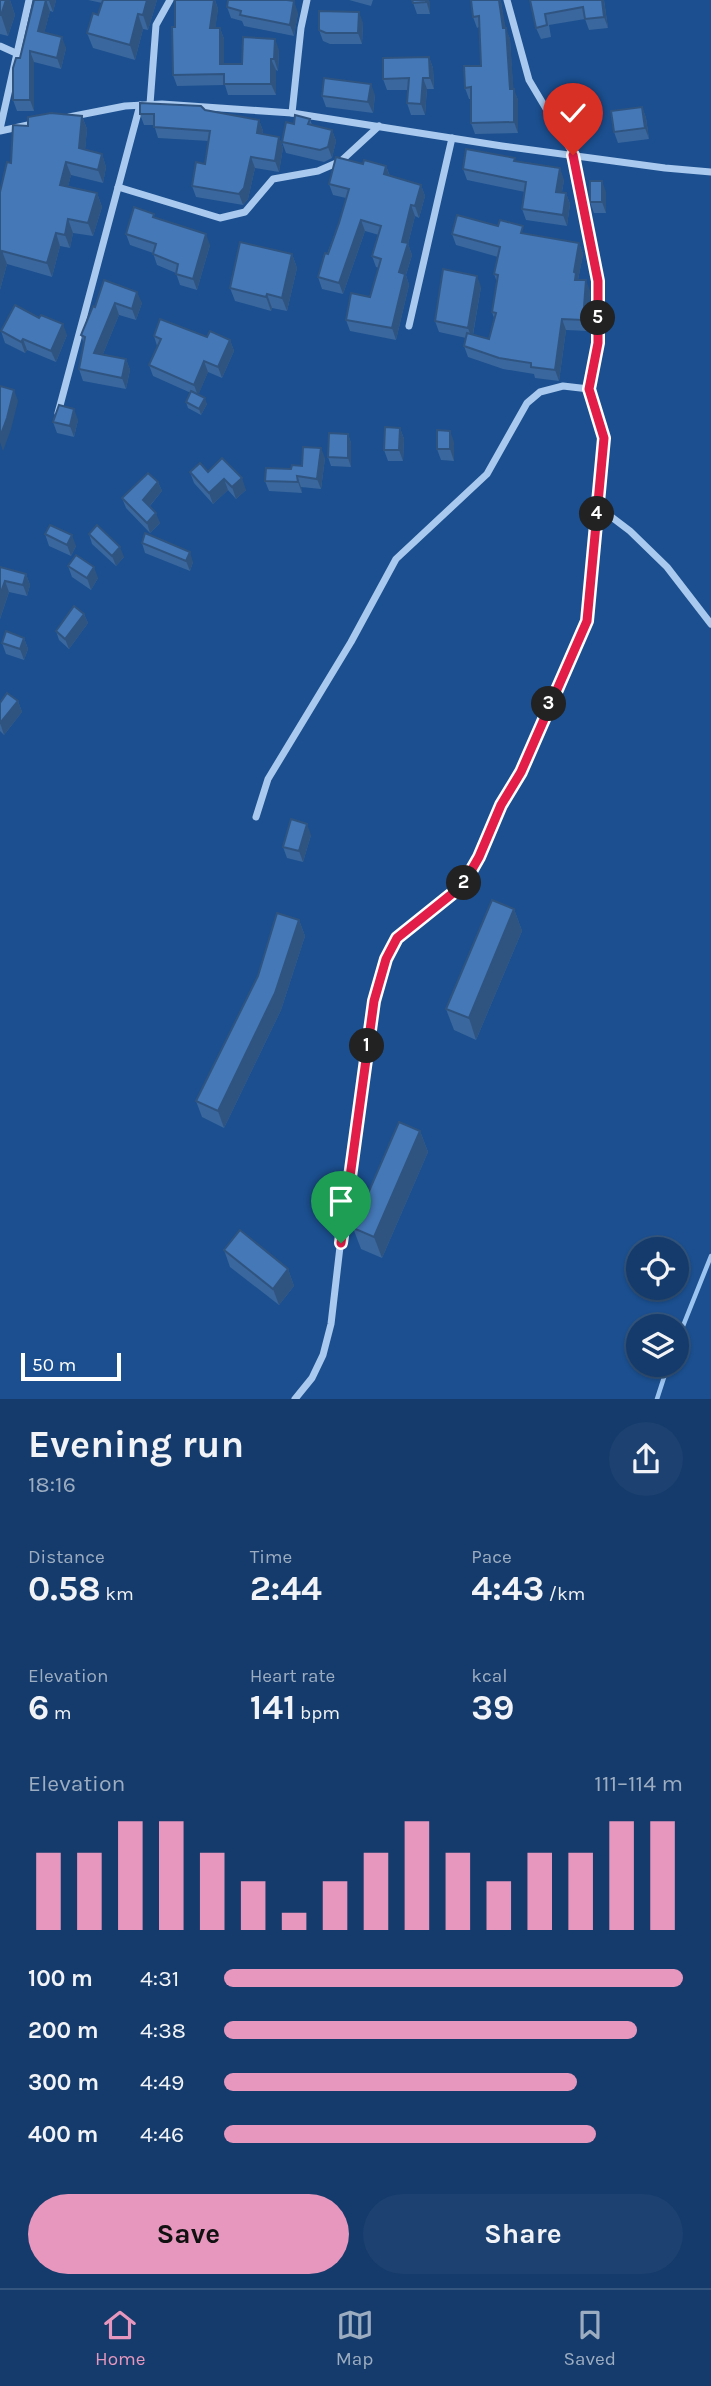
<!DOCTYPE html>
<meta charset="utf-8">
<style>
body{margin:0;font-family:Karla,sans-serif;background:#1d4271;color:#f1f3f6;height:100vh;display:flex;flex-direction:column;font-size:26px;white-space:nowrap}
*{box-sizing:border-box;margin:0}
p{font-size:23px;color:#9dadc1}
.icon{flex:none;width:38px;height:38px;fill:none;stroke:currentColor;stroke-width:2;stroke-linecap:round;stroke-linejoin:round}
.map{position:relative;height:1399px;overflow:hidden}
.side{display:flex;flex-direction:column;background:#143b6b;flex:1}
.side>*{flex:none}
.fabs{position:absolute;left:626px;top:1237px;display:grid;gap:14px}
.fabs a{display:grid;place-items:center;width:63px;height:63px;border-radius:50%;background:#143b6b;box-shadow:0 2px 5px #0004,0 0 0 2px #33557e;font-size:35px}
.scale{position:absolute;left:21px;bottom:18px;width:100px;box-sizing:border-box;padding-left:7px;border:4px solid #fff;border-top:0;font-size:19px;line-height:24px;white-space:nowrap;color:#fff;-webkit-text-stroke:5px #1b4f8f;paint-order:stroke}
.pin{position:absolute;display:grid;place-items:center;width:60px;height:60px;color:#fff;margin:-72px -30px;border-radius:50% 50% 50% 0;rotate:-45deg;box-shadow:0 0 7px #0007}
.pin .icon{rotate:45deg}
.km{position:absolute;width:35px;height:35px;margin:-18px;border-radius:50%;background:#222;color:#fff;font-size:19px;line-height:35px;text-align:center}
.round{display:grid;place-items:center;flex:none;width:74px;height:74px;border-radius:37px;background:#1d4271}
.headline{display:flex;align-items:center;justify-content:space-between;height:119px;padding:0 28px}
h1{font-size:38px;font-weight:700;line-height:52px}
.stats{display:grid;grid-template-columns:repeat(3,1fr);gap:10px;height:119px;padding:7px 28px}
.stats div{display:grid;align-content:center}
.stats b{font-size:35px;font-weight:700}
.stats small{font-size:19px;font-weight:400}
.stats p{font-size:19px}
.chart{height:196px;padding:14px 28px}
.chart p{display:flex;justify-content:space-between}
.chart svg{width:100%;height:126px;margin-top:7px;stroke:#e797bd;stroke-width:6}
.action{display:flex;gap:14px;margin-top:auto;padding:14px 28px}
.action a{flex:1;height:80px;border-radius:42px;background:#e797bd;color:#111;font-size:28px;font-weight:700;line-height:80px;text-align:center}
.action a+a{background:#1d4271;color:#f1f3f6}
ul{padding:0 28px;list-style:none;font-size:23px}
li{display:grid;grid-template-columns:112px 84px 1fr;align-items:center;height:52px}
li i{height:18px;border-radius:9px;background:#e797bd}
.dock{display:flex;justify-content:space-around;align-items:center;height:98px;border-top:2px solid #33557e;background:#143b6b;font-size:19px;color:#9dadc1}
.dock a{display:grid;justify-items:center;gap:4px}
.dock .selected{color:#e797bd}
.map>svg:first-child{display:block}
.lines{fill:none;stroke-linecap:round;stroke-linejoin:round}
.stream{stroke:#9cc4f0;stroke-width:4.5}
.minor{stroke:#a9c9ee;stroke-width:7}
.wall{fill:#3a679d}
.shaded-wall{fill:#305480}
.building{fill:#4478b7;stroke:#305480;stroke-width:2}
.route-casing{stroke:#fff;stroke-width:14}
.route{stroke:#e11d48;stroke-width:9}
</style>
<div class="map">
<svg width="711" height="1399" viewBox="0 0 711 1399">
<rect width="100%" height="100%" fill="#1b4f8f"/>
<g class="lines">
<g class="stream">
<path d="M677 1341 711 1256"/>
<path d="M657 1399 668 1365"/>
</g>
<g class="minor">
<path d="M0 46 18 54"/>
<path d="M150 104 156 25 170 0"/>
<path d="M292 113 301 28 307 0"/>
<path d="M69 117 125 106 162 104 292 113 502 146 665 168 711 172"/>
<path d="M0 129 29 0"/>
<path d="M0 131 37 123"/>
<path d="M118 187 220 218 245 212 273 179 318 171 341 161 379 126"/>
<path d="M409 326 452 138"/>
<path d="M58 413 140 105"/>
<path d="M597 506 630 531 667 567 711 624"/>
<path d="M256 817 268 779 351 642 396 559 487 474 527 403 540 392 563 386 589 389"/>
<path d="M295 1399 312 1378 323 1355 331 1324 350 1161 374 1001 386 959 397 938 463 885 479 857 501 805 521 772 587 621 604 438 589 389 598 343V281L573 154 529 80 507 0"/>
</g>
</g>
<g class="wall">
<path d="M0 0H10L15 15 8 36 0 34Z"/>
<path d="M34 0H56L53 12 50 11 44 33 66 48 61 69 34 62V111H17L13 100 20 58Z"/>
<path d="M88 0H157L148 30 143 29 135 60 93 48 87 33 98 15 102 3Z"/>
<path d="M175 0H215L218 9 215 28H220L224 39V64H242L279 50 278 71 276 70V95H228L225 85 177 86 173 75Z"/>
<path d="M349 0H373L371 6Z"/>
<path d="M412 0H429L430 14H417Z"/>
<path d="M471 0H500L501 2 505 28 510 39 513 89 518 100V133L475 134 471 123V99H469L465 88 481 66 479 27 477 28 473 17Z"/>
<path d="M530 0H604L608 28 589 30 585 19 549 25 551 37 541 39 536 28Z"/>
<path d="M227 7 298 13 294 36 244 26 242 21 231 18Z"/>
<path d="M363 23 362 44H330L323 41 319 30Z"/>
<path d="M429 57 433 68 434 89H427L425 115H411L407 103 408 90H387L383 79Z"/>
<path d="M375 95 373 113 326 107 322 96Z"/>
<path d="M642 107 646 118 649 139 618 143 614 132Z"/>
<path d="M205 110 259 120 263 131V134L279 137 283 148 279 172 255 168 248 199 243 205 196 197 192 186 205 164 209 141 158 138 154 125H144L140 114Z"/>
<path d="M82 116 87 129 85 150 102 154 106 167 103 183 71 175 68 186 97 193 102 207 93 236 73 233 70 248 60 246 52 277 7 264 0 290V192L28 126Z"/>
<path d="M310 119 312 125 332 130 336 141 332 158 324 162 286 153 282 142 294 124Z"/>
<path d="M516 161 564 180 562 192 566 193 570 204 567 226 526 220 522 209 525 192 467 180 463 169Z"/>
<path d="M363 164 386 166 390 176 421 185 425 196 419 218 415 216 408 244 412 255 406 275 409 285 396 340 350 331 346 320 370 297 379 268 376 267 372 256 379 235 365 231 343 294 322 289 318 277 339 223 346 198 333 195 329 184Z"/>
<path d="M606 192V213H594L590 202Z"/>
<path d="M155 218 210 245 197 290 180 285 176 273 157 265 153 253 130 245 126 234Z"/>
<path d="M452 234H526L579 243 583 254 578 280 590 291 587 331 566 330 559 381 535 378 534 374 503 369 468 357 464 346 466 338 439 332 435 321 481 287 473 335 489 339 494 318 492 312 497 282 494 274 498 257 456 245Z"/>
<path d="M292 254 297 268 287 311 272 308 271 311 235 301 230 288Z"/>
<path d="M104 280 142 303 136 320 119 315 103 354 126 359 130 370 126 389 83 381 79 369 84 344 81 335 95 307Z"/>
<path d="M1 331 67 335 56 362 27 350 25 353 5 343Z"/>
<path d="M154 336 207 337 230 340 234 351 222 378 208 372 198 395 207 404 201 415 188 408 186 402 191 393 153 376 149 365 157 346Z"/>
<path d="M78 420 74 437 57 433 53 422Z"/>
<path d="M400 428 404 439 403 461H388L384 450Z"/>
<path d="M348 434 351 443V467L331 466 328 457Z"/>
<path d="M454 442V461L441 460 437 449Z"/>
<path d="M325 458 321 489 301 487 302 493 269 491 265 481 291 469Z"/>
<path d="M190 472H208L246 490 236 499 228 490 213 504 194 483Z"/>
<path d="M158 482 162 491 150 506 160 523 150 533 126 508 122 498Z"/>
<path d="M45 534 76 546 71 556 49 546Z"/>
<path d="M89 534 124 557 116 566 92 544Z"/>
<path d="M142 543 193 562 190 571 145 553Z"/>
<path d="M68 566 98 578 91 590 72 577Z"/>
<path d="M0 567 26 574 30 585 27 596 9 592 0 619Z"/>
<path d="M84 614 88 623 69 649 59 640 56 631Z"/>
<path d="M24 638 28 649 24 660 6 654 2 643Z"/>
<path d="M18 701 22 712 4 735 0 731V703Z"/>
<path d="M311 835 303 862 287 858 283 847Z"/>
<path d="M514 909 522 931 476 1040 454 1030 446 1009Z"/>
<path d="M299 920 305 936 281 1010 224 1128 202 1117 196 1101Z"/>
<path d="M420 1131 428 1152 382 1258 361 1249 353 1228Z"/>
<path d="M224 1250 288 1269 294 1286 279 1305 230 1267Z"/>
</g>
<g class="shaded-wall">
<path d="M6 0H10L15 15 8 36 1 15Z"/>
<path d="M46 0 50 11 42 42 38 31Z"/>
<path d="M50 0H56L53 12 49 1Z"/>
<path d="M147 0H157L148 30 143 15Z"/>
<path d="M214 0H215L218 9 214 39 210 28Z"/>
<path d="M426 0H429L430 3V14Z"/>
<path d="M499 0H500L501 2 507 35 506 28 510 39 514 96V89L518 100V133L514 122 503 28Z"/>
<path d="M602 0H604L608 28 604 17Z"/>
<path d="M294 1 298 13 294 36 290 25Z"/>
<path d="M359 12 363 23 362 44 358 33Z"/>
<path d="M138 14 143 29 135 60 130 45Z"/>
<path d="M220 28 224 39V75L220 64Z"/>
<path d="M62 37 66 48 61 69 57 58Z"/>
<path d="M275 39 279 50 278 71 274 59Z"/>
<path d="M30 51 34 62V111L30 100Z"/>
<path d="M429 57 433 68 434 89 430 78Z"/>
<path d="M271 59 276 70V95L271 84Z"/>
<path d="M423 78 427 89 425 115 421 104Z"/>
<path d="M371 84 375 95 373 113 368 102Z"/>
<path d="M642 107 646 118 649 139 645 128Z"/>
<path d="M82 116 87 129 84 162 79 148Z"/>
<path d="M259 120 263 131 261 144 257 133Z"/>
<path d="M332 130 336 141 332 158 328 147Z"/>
<path d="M279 137 283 148 279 172 275 161Z"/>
<path d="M102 154 106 167 103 183 98 170Z"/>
<path d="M251 157 255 168 248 199 243 205 239 194Z"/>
<path d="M66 162 71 175 65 198 60 185Z"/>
<path d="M386 166 390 177 384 174Z"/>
<path d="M560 168 564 180 560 203 556 192Z"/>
<path d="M602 181 606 192V213L602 202Z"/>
<path d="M421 185 425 196 419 218 415 206Z"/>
<path d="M97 193 102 207 93 236 88 223Z"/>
<path d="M566 193 570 204 567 226 563 215Z"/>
<path d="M411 205 415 216 408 244 412 255 406 275 409 285 396 340 392 328 399 272 402 242Z"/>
<path d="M68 219 73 233 70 248 65 235Z"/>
<path d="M361 220 365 231 343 294 339 283Z"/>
<path d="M56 233 60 246 52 277 47 263Z"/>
<path d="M206 234 210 245 197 290 193 279Z"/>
<path d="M579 243 583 254 578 280H575L574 272Z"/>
<path d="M2 251 7 264 0 290V259Z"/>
<path d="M292 254 297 268 287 311 282 298Z"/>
<path d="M477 276 481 287 472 339 468 328Z"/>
<path d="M586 280 590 291 587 331 583 320Z"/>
<path d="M137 292 142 303 136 320 132 309Z"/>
<path d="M267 294 272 308 271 311 266 297Z"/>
<path d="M115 303 119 315 99 364 94 353Z"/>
<path d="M562 319 566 330 559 381 555 370Z"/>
<path d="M63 324 67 335 56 362 51 351Z"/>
<path d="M23 339 27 350 25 353 21 342Z"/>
<path d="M230 340 234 351 222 378 218 367Z"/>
<path d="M126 359 130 370 126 389 122 378Z"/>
<path d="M204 361 208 372 198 396 194 385Z"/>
<path d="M14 390 18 401 11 429 3 451 0 442V437Z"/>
<path d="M205 398 207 404 201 415 199 409Z"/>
<path d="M74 409 78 420 74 437 70 426Z"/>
<path d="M400 428 404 439 403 461 399 450Z"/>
<path d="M450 431 454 442V461L450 449Z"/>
<path d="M348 434 351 443V467L348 458Z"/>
<path d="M321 448 325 458 321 489 317 479Z"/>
<path d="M297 476 301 487 302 493 298 482Z"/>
<path d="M242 478 246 490 236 499 232 487Z"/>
<path d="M224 479 228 490 213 504 209 493Z"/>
<path d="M158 482 162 491 147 509 143 500Z"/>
<path d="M156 513 160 523 150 533 147 523Z"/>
<path d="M72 535 76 546 71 556 67 545Z"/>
<path d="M120 547 124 557 116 566 112 556Z"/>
<path d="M190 552 193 562 190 571 186 561Z"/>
<path d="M94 567 98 578 91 590 87 578Z"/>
<path d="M26 574 30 585 27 596 23 585Z"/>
<path d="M5 581 9 592 0 619V595Z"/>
<path d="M84 614 88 623 69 649 65 639Z"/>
<path d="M24 638 28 649 24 660 20 649Z"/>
<path d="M18 701 22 712 4 735 0 723Z"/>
<path d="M307 824 311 835 303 862 299 851Z"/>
<path d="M514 909 522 931 476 1040 469 1018Z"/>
<path d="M299 920 305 936 281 1010 224 1128 218 1111Z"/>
<path d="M420 1131 428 1152 382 1258 374 1237Z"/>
<path d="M288 1269 294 1286 279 1305 273 1289Z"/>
</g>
<g class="building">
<path d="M0 0H6L1 15H0Z"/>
<path d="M34 0H50H46L38 31 62 37 57 58 30 51V100H13V68L16 58H20Z"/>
<path d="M103 0H147L143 15 138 14 130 45 87 33 93 13 98 15Z"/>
<path d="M175 0H214L210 28H220V64H242L243 37 275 39 274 59H271V84H224V74L173 75 172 27H175Z"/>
<path d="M228 0H287L294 1 290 25 240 15 241 11 227 7Z"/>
<path d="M412 0H426V2L413 3Z"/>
<path d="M471 0H499L503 28H506L510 89H514V122L471 123V87L465 88 464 66H481L479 16 473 17Z"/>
<path d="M530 0H602L604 17 585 19 583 7 545 14 547 25 536 28Z"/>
<path d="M319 11 359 12 358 33H326L319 30Z"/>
<path d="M429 57 430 78H423L421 104 407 103 409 78 383 79V58Z"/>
<path d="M324 78 371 84 368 102 322 96Z"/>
<path d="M140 103 201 106 205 110 259 120 257 133 279 137 275 161 251 157 244 188 239 194 192 186 196 162 205 164 210 131 154 127V114H140Z"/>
<path d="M642 107 645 128 614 132 611 111Z"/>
<path d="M51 113 82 116 79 148 102 154 98 170 66 162 60 185 97 193 88 223 68 219 65 235 56 233 47 263 2 251 0 259V192L7 162 11 163 13 125 28 126V117Z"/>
<path d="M295 115 310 119 308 124 332 130 328 147 320 150 282 142 286 122 294 124Z"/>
<path d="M466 149 515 158 514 161 560 168 556 192 566 193 563 215 522 209 526 182 463 169Z"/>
<path d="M336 157 363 164 364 160 386 166 384 174 421 185 415 206 411 205 402 242 408 243 399 272 405 274 392 328 346 320 351 293 370 297 381 259 372 256 381 226 361 220 339 283 318 277 325 253 328 254 339 223 349 189 329 184Z"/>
<rect x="590" y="181" width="12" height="21"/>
<path d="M134 207 154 214 153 217 206 234 193 279 176 274 178 264 153 254 156 244 126 234Z"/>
<path d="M457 215 498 226 500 220 523 226 521 233 579 243 574 272 576 273 575 280H586L583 320 562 319 555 370 531 367V363L499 358 464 346 467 333 489 339 496 313 492 312 498 275 494 274 500 247 452 234Z"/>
<path d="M240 242 292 254 282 298 267 294 266 297 230 288Z"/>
<path d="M443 269 477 276 468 328 435 321Z"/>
<path d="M104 280 137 292 132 309 115 303 94 353 126 359 122 378 79 369 85 337 81 335 93 306 95 307Z"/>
<path d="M15 305 39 318 41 315 63 324 51 351 23 339 21 342 1 331Z"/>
<path d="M160 319 207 337 210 331 230 340 218 367 204 361 194 385 149 365 161 339 154 336Z"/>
<path d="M0 386 14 390 7 418 0 437Z"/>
<path d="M191 391 205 398 199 409 186 402Z"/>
<path d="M59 405 74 409 70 426 53 422Z"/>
<path d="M385 427 400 428 399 450H384Z"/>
<path d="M437 430 450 431V449H437Z"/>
<path d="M329 433 348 434V458L328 457Z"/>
<path d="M303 447 321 448 317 479 297 476 298 482 265 481 266 468 291 469 292 465 302 466Z"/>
<path d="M222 458 242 478 232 487 224 479 209 493 190 472 200 463 208 472Z"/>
<path d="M148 473 158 482 143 500 156 513 147 523 122 498Z"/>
<path d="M50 525 72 535 67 545 45 534Z"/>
<path d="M97 525 120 547 112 556 89 534Z"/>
<path d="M145 533 190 552 186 561 142 543Z"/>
<path d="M76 555 94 567 87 578 68 566Z"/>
<path d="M0 567 26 574 23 585 5 581 0 595Z"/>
<path d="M74 606 84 614 65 639 56 631Z"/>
<path d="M6 631 24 638 20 649 2 643Z"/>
<path d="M7 693 18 701 0 723V703Z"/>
<path d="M291 819 307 824 299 851 283 847Z"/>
<path d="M492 900 514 909 469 1018 446 1009Z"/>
<path d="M277 913 299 920 275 993 218 1111 196 1101 258 976Z"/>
<path d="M399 1122 420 1131 374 1237 353 1228Z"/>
<path d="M240 1230 288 1269 273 1289 224 1250Z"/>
</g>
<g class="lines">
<g class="route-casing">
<path id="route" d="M341 1243 374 1001 386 959 397 938 463 885 479 857 501 805 521 772 587 621 604 438 589 389 598 343V281L573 155"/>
</g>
<use href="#route" class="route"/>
</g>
</svg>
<div class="fabs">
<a><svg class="icon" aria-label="locate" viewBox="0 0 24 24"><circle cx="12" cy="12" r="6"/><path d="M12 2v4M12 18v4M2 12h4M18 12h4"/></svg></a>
<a><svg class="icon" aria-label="layers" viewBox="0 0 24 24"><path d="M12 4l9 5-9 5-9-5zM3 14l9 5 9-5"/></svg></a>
</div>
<div class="scale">50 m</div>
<div class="pin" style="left:341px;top:1243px;background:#1e9e55"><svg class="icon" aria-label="arrive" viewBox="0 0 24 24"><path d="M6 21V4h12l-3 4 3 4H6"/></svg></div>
<div class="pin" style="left:573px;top:155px;background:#d93025"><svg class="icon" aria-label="check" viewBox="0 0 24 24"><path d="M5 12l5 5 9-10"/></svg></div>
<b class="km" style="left:367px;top:1046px">1</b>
<b class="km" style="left:464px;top:883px">2</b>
<b class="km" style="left:549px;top:704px">3</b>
<b class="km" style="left:597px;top:514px">4</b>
<b class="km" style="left:598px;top:318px">5</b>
</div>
<section class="side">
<div class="headline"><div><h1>Evening run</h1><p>18:16</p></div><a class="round"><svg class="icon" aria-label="share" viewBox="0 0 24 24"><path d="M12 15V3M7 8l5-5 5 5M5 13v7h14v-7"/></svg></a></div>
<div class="stats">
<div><p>Distance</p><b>0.58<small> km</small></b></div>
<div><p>Time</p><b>2:44</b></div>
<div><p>Pace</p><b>4:43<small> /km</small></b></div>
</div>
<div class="stats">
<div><p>Elevation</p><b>6<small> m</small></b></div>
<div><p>Heart rate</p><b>141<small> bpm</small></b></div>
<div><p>kcal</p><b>39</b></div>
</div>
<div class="chart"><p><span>Elevation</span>111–114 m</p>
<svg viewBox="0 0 160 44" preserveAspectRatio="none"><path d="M5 44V17M15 44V17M25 44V6M35 44V6M45 44V17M55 44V27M65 44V38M75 44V27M85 44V17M95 44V6M105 44V17M115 44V27M125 44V17M135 44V17M145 44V6M155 44V6"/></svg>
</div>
<ul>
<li><b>100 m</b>4:31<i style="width:100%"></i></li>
<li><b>200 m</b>4:38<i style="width:90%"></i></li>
<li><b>300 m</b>4:49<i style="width:77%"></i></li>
<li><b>400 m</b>4:46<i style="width:81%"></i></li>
</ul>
<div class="action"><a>Save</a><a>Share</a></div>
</section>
<nav class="dock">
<a class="selected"><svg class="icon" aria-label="home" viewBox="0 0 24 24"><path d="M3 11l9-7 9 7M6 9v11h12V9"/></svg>Home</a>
<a><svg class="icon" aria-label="map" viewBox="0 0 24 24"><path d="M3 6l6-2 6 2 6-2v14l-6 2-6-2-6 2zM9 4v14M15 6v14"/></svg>Map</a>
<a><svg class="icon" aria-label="saved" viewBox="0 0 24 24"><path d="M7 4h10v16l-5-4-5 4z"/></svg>Saved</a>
</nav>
